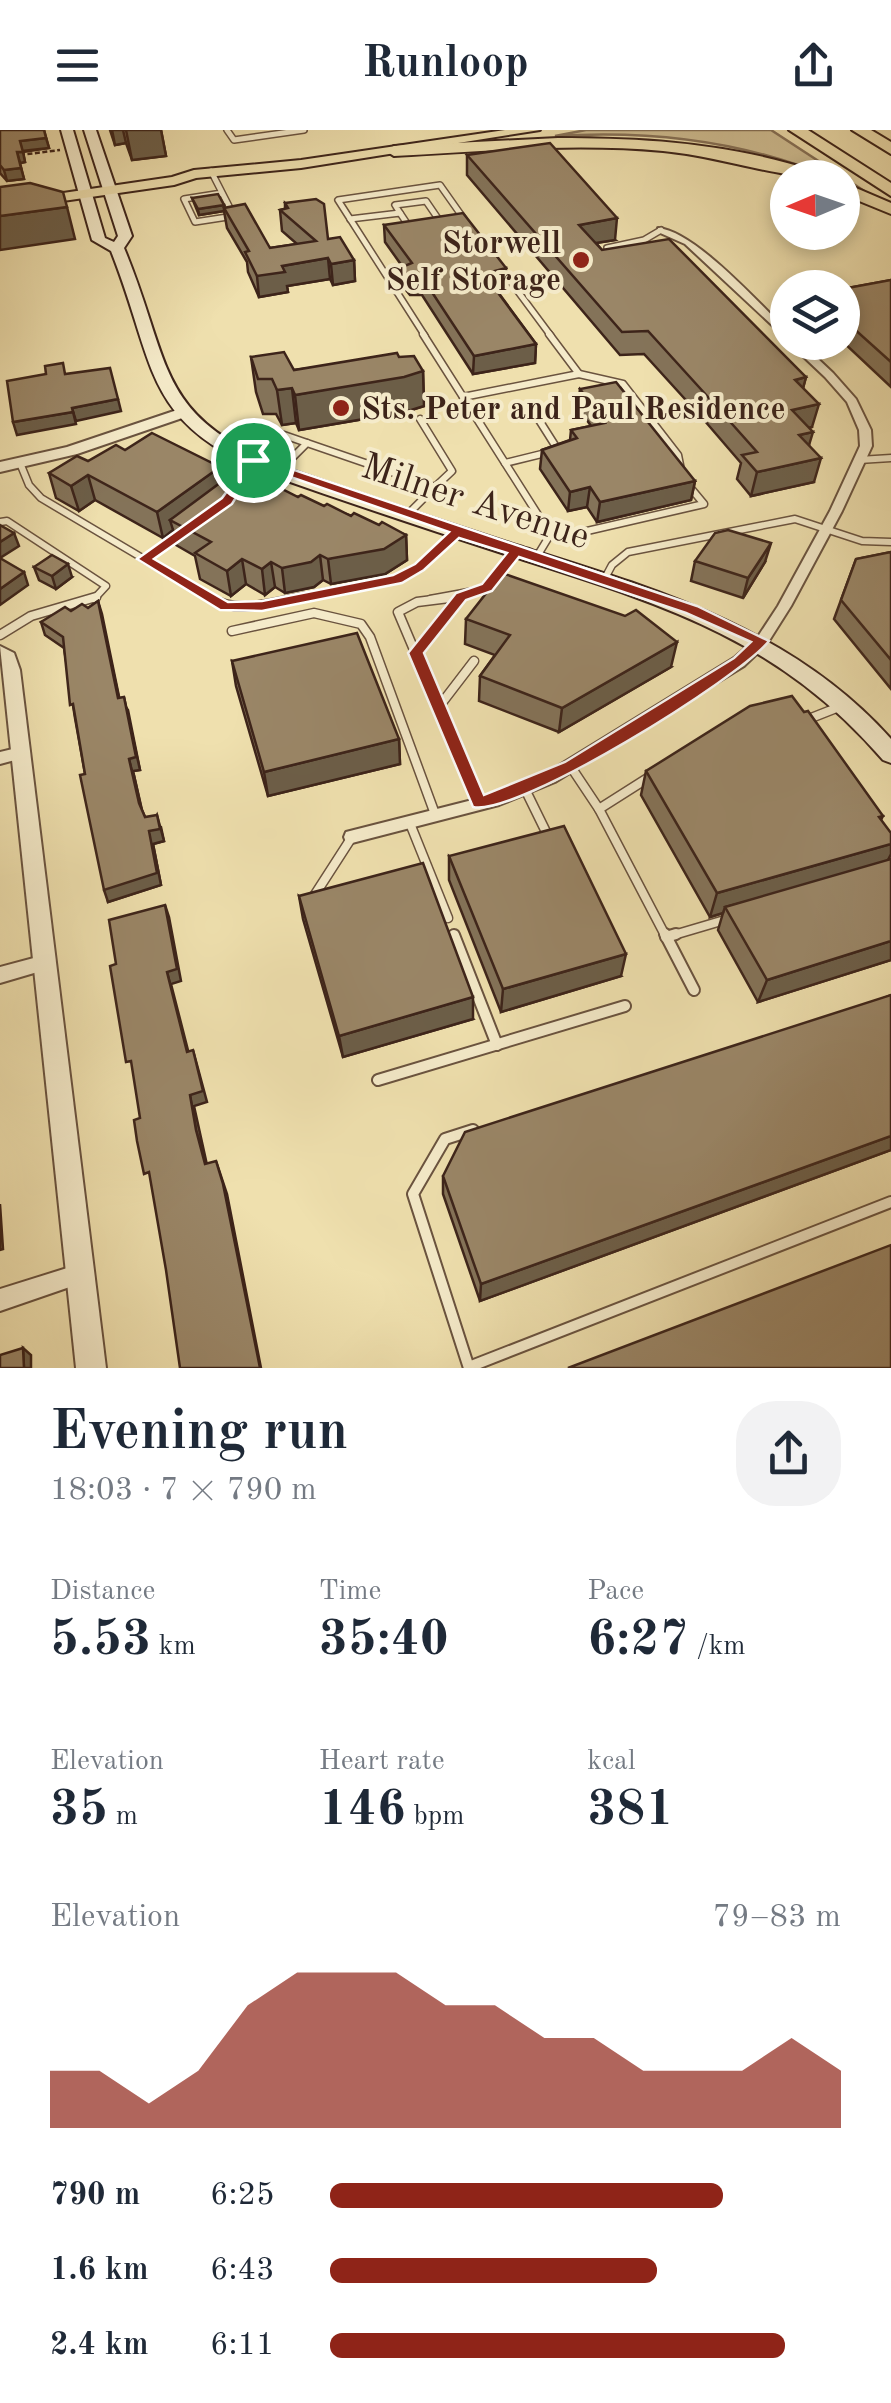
<!DOCTYPE html>
<meta charset="utf-8">
<style>
body{margin:0;font-family:"Old Standard TT",serif;background:#f2f2f3;color:#1f2937;height:100vh;display:flex;flex-direction:column;font-size:38px;white-space:nowrap}
*{box-sizing:border-box;margin:0}
p{font-size:32px;color:#747a83}
.icon{flex:none;width:55px;height:55px;fill:none;stroke:currentColor;stroke-width:2;stroke-linecap:round;stroke-linejoin:round}
.map{position:relative;height:1238px;overflow:hidden}
.side{display:flex;flex-direction:column;background:#fff;flex:1}
.side>*{flex:none}
.needle{width:65px;rotate:268deg}
.tools{position:absolute;left:770px;top:30px;display:grid;gap:20px}
.tools a{display:grid;place-items:center;width:90px;height:90px;border-radius:50%;background:#fff;box-shadow:0 5px 15px #0003;font-size:50px}
.pin{position:absolute;display:grid;place-items:center;width:85px;height:85px;color:#fff;margin:-42px;border:5px solid #fff;border-radius:50%;box-shadow:0 2px 10px #0007}
.round{display:grid;place-items:center;flex:none;width:105px;height:105px;border-radius:40px;background:#f2f2f3}
.head{display:flex;align-items:center;justify-content:space-between;height:170px;padding:0 50px}
h1{font-size:55px;font-weight:700;line-height:75px}
.figures{display:grid;grid-template-columns:repeat(3,1fr);gap:15px;height:170px;padding:10px 50px}
.figures div{display:grid;align-content:center}
.figures b{font-size:50px;font-weight:700}
.figures small{font-size:28px;font-weight:400}
.figures p{font-size:28px}
.chart{height:280px;padding:20px 50px}
.chart p{display:flex;justify-content:space-between}
.chart svg{width:100%;height:180px;margin-top:10px;fill:#8f2418;opacity:.7}
ul{padding:0 50px;list-style:none;font-size:32px}
li{display:grid;grid-template-columns:160px 120px 1fr;align-items:center;height:75px}
li i{height:25px;border-radius:12px;background:#8f2418}
header{display:flex;justify-content:space-between;align-items:center;height:130px;padding:0 50px;background:#fff;font-size:45px;font-weight:700}
.map>svg:first-child{display:block}
.green{fill:#d1c095;stroke:#877258;stroke-width:2.5}
.lines{fill:none;stroke-linecap:round;stroke-linejoin:round}
.service-far3-casing{stroke:#6a533f;stroke-width:8}
.service-far2-casing{stroke:#6a533f;stroke-width:9}
.service-far1-casing{stroke:#6a533f;stroke-width:11}
.service-casing{stroke:#6a533f;stroke-width:14}
.minor-casing{stroke:#6a533f;stroke-width:4}
.tertiary-casing{stroke:#6a533f;stroke-width:4}
.secondary-casing{stroke:#3d241a;stroke-width:4}
.primary-casing{stroke:#3d241a;stroke-width:4}
.motorway-casing{stroke:#3d241a;stroke-width:4}
.path{stroke:#3d241a;stroke-width:2.5;stroke-dasharray:5 2.5;stroke-linecap:butt}
.service-far3{stroke:#f5ebca;stroke-width:5}
.service-far2{stroke:#f5ebca;stroke-width:6}
.service-far1{stroke:#f5ebca;stroke-width:8}
.service{stroke:#f5ebca;stroke-width:10}
.minor{fill:#f5ebca;fill-rule:evenodd}
.tertiary{fill:#f5ebca;fill-rule:evenodd}
.secondary{fill:#f5ebca;fill-rule:evenodd}
.primary{fill:#efe0ae;fill-rule:evenodd}
.motorway{fill:#efe0ae;fill-rule:evenodd}
.wall{fill:#847359;stroke:#3d241a;stroke-width:2.5}
.shaded-wall{fill:#6c5e48;stroke:#3d241a;stroke-width:2.5}
.building{fill:#9a8667;stroke:#3d241a;stroke-width:2.5}
.route{fill:#8f2418;stroke:#fff;stroke-width:2.5;fill-rule:evenodd}
.poi-dot{fill:#8f2418;stroke:#f5ebca;stroke-width:4}
.labels{text-anchor:middle;stroke-width:8;stroke-linejoin:round;paint-order:stroke}
.far-poi-label{font-size:32px;font-weight:bold;fill:#3d241a;stroke:#f5ebca;text-anchor:end}
.street-label{font-size:38px;fill:#3d241a;stroke:#f5ebca}
</style>
<header><svg class="icon" aria-label="menu" viewBox="0 0 24 24"><path d="M4 6h16M4 12h16M4 18h16"/></svg>Runloop<svg class="icon" aria-label="share" viewBox="0 0 24 24"><path d="M12 15V3M7 8l5-5 5 5M5 13v7h14v-7"/></svg></header>
<div class="map">
<svg width="891" height="1238" viewBox="0 0 891 1238">
<rect width="100%" height="100%" fill="#efe0ae"/>
<filter id="stains"><feTurbulence type="fractalNoise" baseFrequency=".002" numOctaves="4"/><feColorMatrix values="0 0 0 0 .2 0 0 0 0 .09 0 0 0 0 .02 0 0 0 .5 -.17"/></filter>
<radialGradient id="worn" r=".72"><stop offset=".6" stop-color="#630" stop-opacity="0"/><stop offset="1" stop-color="#630" stop-opacity=".3"/></radialGradient>
<path class="green" d="M586 0H771L872 66 843 53 842 48 829 47C741 10 650 0 555 6Z"/>
<g class="lines">
<g class="service-far3-casing">
<g id="service-far3">
<path d="M227 0 234 10 304 0"/>
<path d="M211 41 234 86 195 92 184 69 222 63"/>
<path d="M400 83 395 75 426 71 439 90 433 91"/>
<path d="M350 89 400 83 408 95 414 94"/>
<path d="M607 118 644 110 661 100"/>
<path d="M499 136 551 206"/>
<path d="M425 206 338 70 440 55 464 89"/>
</g>
</g>
<g class="service-far2-casing">
<g id="service-far2">
<path d="M423 204 540 388 553 400 536 428"/>
<path d="M579 244 623 254 678 325 681 340"/>
<path d="M463 267 579 244 549 204"/>
<path d="M281 304 307 313"/>
<path d="M227 317 255 300 272 302"/>
<path d="M859 330 891 328"/>
<path d="M20 333 29 355 41 368 144 429 181 403"/>
<path d="M505 333 558 320 539 290"/>
<path d="M280 340 307 313 435 357 452 341 420 289"/>
<path d="M238 357 253 330"/>
<path d="M407 385 435 357"/>
<path d="M0 392 7 391 106 456 94 469"/>
<path d="M553 400 574 404 704 374 689 356"/>
<path d="M144 429 212 469"/>
<path d="M604 450 612 435 628 422 795 389 862 411 891 412"/>
<path d="M289 469 397 449 419 437 457 402"/>
<path d="M430 469 485 459 516 421"/>
<path d="M458 469 461 466"/>
</g>
</g>
<g class="service-far1-casing">
<g id="service-far1">
<path d="M208 467C238 485 269 473 303 467"/>
<path d="M457 467 417 472 398 482 479 673"/>
<path d="M232 501 314 483 361 494 370 507 435 684"/>
<path d="M0 505 31 486 96 467"/>
<path d="M416 523 460 467"/>
<path d="M438 578 474 531"/>
<path d="M806 590 839 577"/>
<path d="M571 637 599 679 666 807"/>
<path d="M524 657 548 706"/>
<path d="M599 679 651 646"/>
<path d="M409 691 448 788"/>
<path d="M314 766 352 707"/>
<path d="M667 807 728 789"/>
</g>
</g>
<g class="service-casing">
<g id="service">
<path d="M665 804 694 860"/>
<path d="M454 805 497 915"/>
<path d="M666 807 676 804"/>
<path d="M378 950 625 876"/>
<path d="M469 1237 891 1072"/>
<path d="M469 1238 413 1064 445 1009 473 1000"/>
</g>
</g>
<g class="minor-casing">
<g id="minor">
<path d="M658 98C695 101 759 174 788 201V210L685 114 658 102Z"/>
<path d="M788 212H800L833 243 856 269 871 300 872 316 842 381 791 476 767 514 744 536 555 652 499 675 352 713 346 712 344 707 346 702 496 664 545 644 734 528 757 508 778 476 830 381 860 316 859 300 847 272 825 247Z"/>
<path d="M21 617 26 619 29 623 26 627 0 634V622Z"/>
<path d="M45 825 51 828 54 833 51 838 0 853V837Z"/>
<path d="M80 1134 87 1137 90 1144 87 1151 0 1181V1159Z"/>
</g>
</g>
<g class="tertiary-casing">
<g id="tertiary">
<path d="M183 278 191 283 188 286 77 324 0 342V332L67 317Z"/>
<path d="M0 516 14 523 20 540 106 1238H76Z"/>
</g>
</g>
<g class="secondary-casing">
<path id="secondary" d="M61 0H73L105 108 114 112 118 106 84 0H96L132 106 124 118C173 235 153 287 289 339 365 366 442 391 519 416 656 459 793 499 891 609V633L883 630C776 506 658 473 508 425 430 400 353 374 276 347 140 293 158 239 111 121L92 110Z"/>
</g>
<g class="primary-casing">
<path id="primary" d="M505 0H540L301 38 196 48 174 55 63 71 0 74V66L63 63 172 47 194 40 301 30Z"/>
</g>
<g class="motorway-casing">
<g id="motorway">
<path d="M789 0H808L891 53V66Z"/>
<path d="M852 0H871L891 12V24Z"/>
<path d="M558 8C635 8 712 12 787 33 801 37 819 39 830 48 775 48 719 26 663 21 574 13 483 21 394 26L386 21 394 16Z"/>
<path d="M842 52 891 73V84L842 64Z"/>
</g>
</g>
<path class="path" d="M20 25 60 20"/>
<use href="#service-far3" class="service-far3"/>
<use href="#service-far2" class="service-far2"/>
<use href="#service-far1" class="service-far1"/>
<use href="#service" class="service"/>
<use href="#minor" class="minor"/>
<use href="#tertiary" class="tertiary"/>
<use href="#secondary" class="secondary"/>
<use href="#primary" class="primary"/>
<use href="#motorway" class="motorway"/>
</g>
<g class="wall">
<path d="M0 0H44L49 18 23 22 25 32 20 33 24 49 7 51 0 43Z"/>
<path d="M110 0H161L166 26 132 30 126 13 115 15Z"/>
<path d="M467 25 615 110 596 113 602 120 806 247 803 258 812 297 809 298V316L814 352 751 366 737 349 741 333 704 290 644 224 620 225 467 45Z"/>
<path d="M192 68 224 75V78L270 118 297 114 282 101 280 80 285 79V73L354 130 355 151 333 155 330 149 287 156 288 162 259 167 248 142 247 132 227 98 224 81 199 85Z"/>
<path d="M384 95 506 138 505 156 495 158 536 214 535 233 473 244 422 165H410L402 155V136L385 112Z"/>
<path d="M891 150V257L842 211V159Z"/>
<path d="M251 227 294 240 399 227 423 241 424 276 405 282 299 300 296 293 282 295 276 284H263L256 262Z"/>
<path d="M580 259 695 351 691 370 597 392 587 377 568 381 540 339 542 320 570 310 571 300 591 296 578 277Z"/>
<path d="M125 320 222 351 298 367 406 405 407 430 385 444 331 454 323 450 314 457 285 463 275 457 265 465 246 454 231 466 200 449 195 426 176 415 173 400 163 408 95 370 79 381 56 368 49 343Z"/>
<path d="M891 422V559L834 489 856 429Z"/>
<path d="M695 431 765 432 743 468 691 451Z"/>
<path d="M34 437 72 447 56 459 39 450Z"/>
<path d="M98 471 119 568 128 580 140 640 133 641 142 680 145 687 161 697 164 711 153 714 161 755 108 772 75 588 64 518 45 505 41 492 71 481 88 478Z"/>
<path d="M466 489 671 537 559 602 479 571 480 546 495 525 465 514Z"/>
<path d="M232 531 399 609 400 634 268 666 236 556Z"/>
<path d="M646 641 883 686 881 690 891 724 888 730 891 729V830L758 872 718 800 723 783 710 787 641 665Z"/>
<path d="M449 726 621 846 501 882 449 750Z"/>
<path d="M299 766 473 889 343 927 303 789Z"/>
<path d="M891 865V1020L480 1171 443 1064V1046Z"/>
</g>
<g class="shaded-wall">
<path d="M112 0H123L126 13 115 15Z"/>
<path d="M126 0H161L166 26 132 30Z"/>
<path d="M46 8 49 18 22 21 20 11Z"/>
<path d="M17 22H23L25 32 20 33Z"/>
<path d="M21 38 24 49 7 51 4 40Z"/>
<path d="M224 75V81L199 85 198 79Z"/>
<path d="M67 77 75 109 0 120V86Z"/>
<path d="M617 88 615 110 577 116 579 95Z"/>
<path d="M328 128 330 149 287 156 288 162 259 167 257 146 282 136Z"/>
<path d="M354 130 355 151 333 155 331 134Z"/>
<path d="M506 138 505 156 484 162V144Z"/>
<path d="M536 214 535 233 473 244 474 226Z"/>
<path d="M423 241 424 276 405 282 299 300 295 265Z"/>
<path d="M806 247 800 270 795 250Z"/>
<path d="M292 258 296 293 282 295 277 260Z"/>
<path d="M118 269 121 281 76 291 72 278Z"/>
<path d="M819 274 812 297 786 303 792 280Z"/>
<path d="M73 282 76 294 17 305 13 292Z"/>
<path d="M813 302 806 325 799 305Z"/>
<path d="M821 328 814 352 751 366 757 342Z"/>
<path d="M220 337 224 363 170 390 173 400 163 408 157 382Z"/>
<path d="M88 345 95 370 79 381 71 356Z"/>
<path d="M695 351 691 370 597 392 600 372Z"/>
<path d="M590 357 587 377 568 381 570 362Z"/>
<path d="M14 403 19 416 0 428V412Z"/>
<path d="M406 405 407 430 385 444 331 454 328 429Z"/>
<path d="M771 413 765 432 743 468 748 448Z"/>
<path d="M320 425 323 450 314 457 285 463 282 438Z"/>
<path d="M242 429 246 454 231 466 227 441Z"/>
<path d="M271 432 275 457 265 465 262 439Z"/>
<path d="M68 434 72 447 56 459 52 446Z"/>
<path d="M24 442 28 455 0 475V459Z"/>
<path d="M98 471 102 484 122 581 118 568Z"/>
<path d="M677 512 671 537 559 602 562 578Z"/>
<path d="M124 567 140 640 133 641 143 686 129 629Z"/>
<path d="M399 609 400 634 268 666 264 642Z"/>
<path d="M157 685 164 711 153 714 161 755 108 772 104 760 149 701Z"/>
<path d="M891 714V724L885 736 725 777 723 783 710 787 717 763Z"/>
<path d="M165 775 169 787 181 851 171 854 191 932 167 842Z"/>
<path d="M891 811V830L758 872 767 850Z"/>
<path d="M626 824 621 846 501 882 503 859Z"/>
<path d="M473 867V889L343 927 339 906Z"/>
<path d="M193 920 207 972 194 976 209 1044 196 1000 190 965Z"/>
<path d="M891 1006V1020L480 1171 481 1154Z"/>
<path d="M216 1031 227 1064 261 1238H260Z"/>
<path d="M0 1074 3 1119 0 1120Z"/>
<path d="M23 1218 31 1225V1238H24Z"/>
</g>
<g class="building">
<path d="M0 0H44L46 8 20 11 23 22H17L21 38 4 40 0 35Z"/>
<path d="M550 13 617 88 579 95 602 120 669 109 806 247 795 250 819 274 792 280 813 302 799 305 821 328 757 342 742 325 757 322 708 267 648 201 622 202 467 25Z"/>
<path d="M30 53 63 62 67 77 0 86V57Z"/>
<path d="M218 64 224 75 198 79 192 68Z"/>
<path d="M316 69 324 74 328 109 340 107 354 130 331 134 328 128 282 136 285 142 257 146 245 122 249 121 224 78 245 74 270 118 316 111 280 80 288 78 285 73Z"/>
<path d="M463 83 506 138 484 144 536 214 474 226 422 147H409L402 137 412 133 384 95Z"/>
<path d="M891 150V232L842 188V159Z"/>
<path d="M284 222 294 240 397 223 399 227 414 226 423 241 404 247 295 265 292 258 277 260 272 249H258L251 227Z"/>
<path d="M63 233 65 244 110 238 118 269 72 278 73 282 13 292 7 251 46 244 45 236Z"/>
<path d="M616 252 695 351 600 372 590 357 570 362 542 320 577 308 571 300 605 293 580 259Z"/>
<path d="M152 303 220 337 157 382 88 345 71 356 49 343 77 326 88 331 116 315 125 320Z"/>
<path d="M232 344 272 359 276 356 298 367 301 365 324 376 327 374 351 386 354 383 379 395 382 392 406 405 384 419 328 429 320 425 311 432 282 438 271 432 262 439 242 429 227 441 195 423 211 412 170 390Z"/>
<path d="M0 395 14 403 0 412Z"/>
<path d="M728 400 771 413 748 448 695 431 715 403Z"/>
<path d="M891 422V530L841 470 856 429Z"/>
<path d="M52 425 68 434 52 446 34 437Z"/>
<path d="M0 428 24 442 0 459Z"/>
<path d="M502 443 625 486 636 480 677 512 562 578 480 546 510 505 466 489Z"/>
<path d="M98 471 118 568 124 567 136 627 129 629 139 673 145 687 157 685 160 699 149 701 157 743 104 760 80 645 85 644 73 574 70 575 63 507 41 492 65 477 71 481 82 474 88 478Z"/>
<path d="M357 503 399 609 264 642 232 531Z"/>
<path d="M792 566 804 582 808 581 883 686 879 687 891 703V714L717 763 646 641 750 576Z"/>
<path d="M564 696 626 824 503 859 449 726Z"/>
<path d="M891 729V811L767 850 725 777Z"/>
<path d="M423 733 473 867 339 906 299 766Z"/>
<path d="M165 775 177 839 167 842 187 922 193 920 203 961 190 965 196 1000 205 1034 216 1031 223 1054 260 1238H180L166 1140 149 1042 144 1044 137 1011 134 990 140 988 131 931 126 932 110 836 116 834 109 790Z"/>
<path d="M891 865V1006L481 1154 443 1046 465 1002Z"/>
<path d="M891 1115V1238H568Z"/>
<path d="M23 1218 24 1238H0V1225Z"/>
</g>
<path class="route" d="M253 326 697 476 769 511C740 548 517 687 473 677L408 523 456 463 482 454 507 423 459 408 424 440 402 453 262 481 220 480 137 429 222 368ZM256 335 449 402 415 434 393 445 262 471 228 472 154 429 232 374ZM519 427 686 483 751 512 734 528 565 632 484 665 424 523 466 470 492 461Z"/>
<g class="poi-dot">
<circle cx="581" cy="130" r="10"/>
<circle cx="341" cy="278" r="10"/>
</g>
<g class="labels">
<g class="far-poi-label">
<text x="561" y="123">Storwell<tspan x="561" dy="37">Self Storage</tspan></text>
<text x="361" y="289" text-anchor="start">Sts. Peter and Paul Residence</text>
</g>
<g class="street-label">
<text transform="translate(476 370) rotate(18)" y="13">Milner Avenue</text>
</g>
</g>
<rect width="100%" height="100%" filter="url(#stains)"/>
<rect width="100%" height="100%" fill="url(#worn)"/>
</svg>
<div class="tools">
<a><svg class="needle" viewBox="-14 -14 28 28"><path d="M0-13l5 13h-10z" fill="#e53935"/><path d="M0 13l5-13h-10z" fill="#747a83"/></svg></a>
<a><svg class="icon" aria-label="layers" viewBox="0 0 24 24"><path d="M12 4l9 5-9 5-9-5zM3 14l9 5 9-5"/></svg></a>
</div>
<div class="pin" style="left:253px;top:330px;background:#1e9e55"><svg class="icon" aria-label="arrive" viewBox="0 0 24 24"><path d="M6 21V4h12l-3 4 3 4H6"/></svg></div>
</div>
<section class="side">
<div class="head"><div><h1>Evening run</h1><p>18:03 · 7 × 790 m</p></div><a class="round"><svg class="icon" aria-label="share" viewBox="0 0 24 24"><path d="M12 15V3M7 8l5-5 5 5M5 13v7h14v-7"/></svg></a></div>
<div class="figures">
<div><p>Distance</p><b>5.53<small> km</small></b></div>
<div><p>Time</p><b>35:40</b></div>
<div><p>Pace</p><b>6:27<small> /km</small></b></div>
</div>
<div class="figures">
<div><p>Elevation</p><b>35<small> m</small></b></div>
<div><p>Heart rate</p><b>146<small> bpm</small></b></div>
<div><p>kcal</p><b>381</b></div>
</div>
<div class="chart"><p><span>Elevation</span>79–83 m</p>
<svg viewBox="0 0 160 44" preserveAspectRatio="none"><path d="M0 44V30L10 30L20 38L30 30L40 14L50 6L60 6L70 6L80 14L90 14L100 22L110 22L120 30L130 30L140 30L150 22L160 30V44z"/></svg>
</div>
<ul>
<li><b>790 m</b>6:25<i style="width:77%"></i></li>
<li><b>1.6 km</b>6:43<i style="width:64%"></i></li>
<li><b>2.4 km</b>6:11<i style="width:89%"></i></li>
</ul>
</section>
